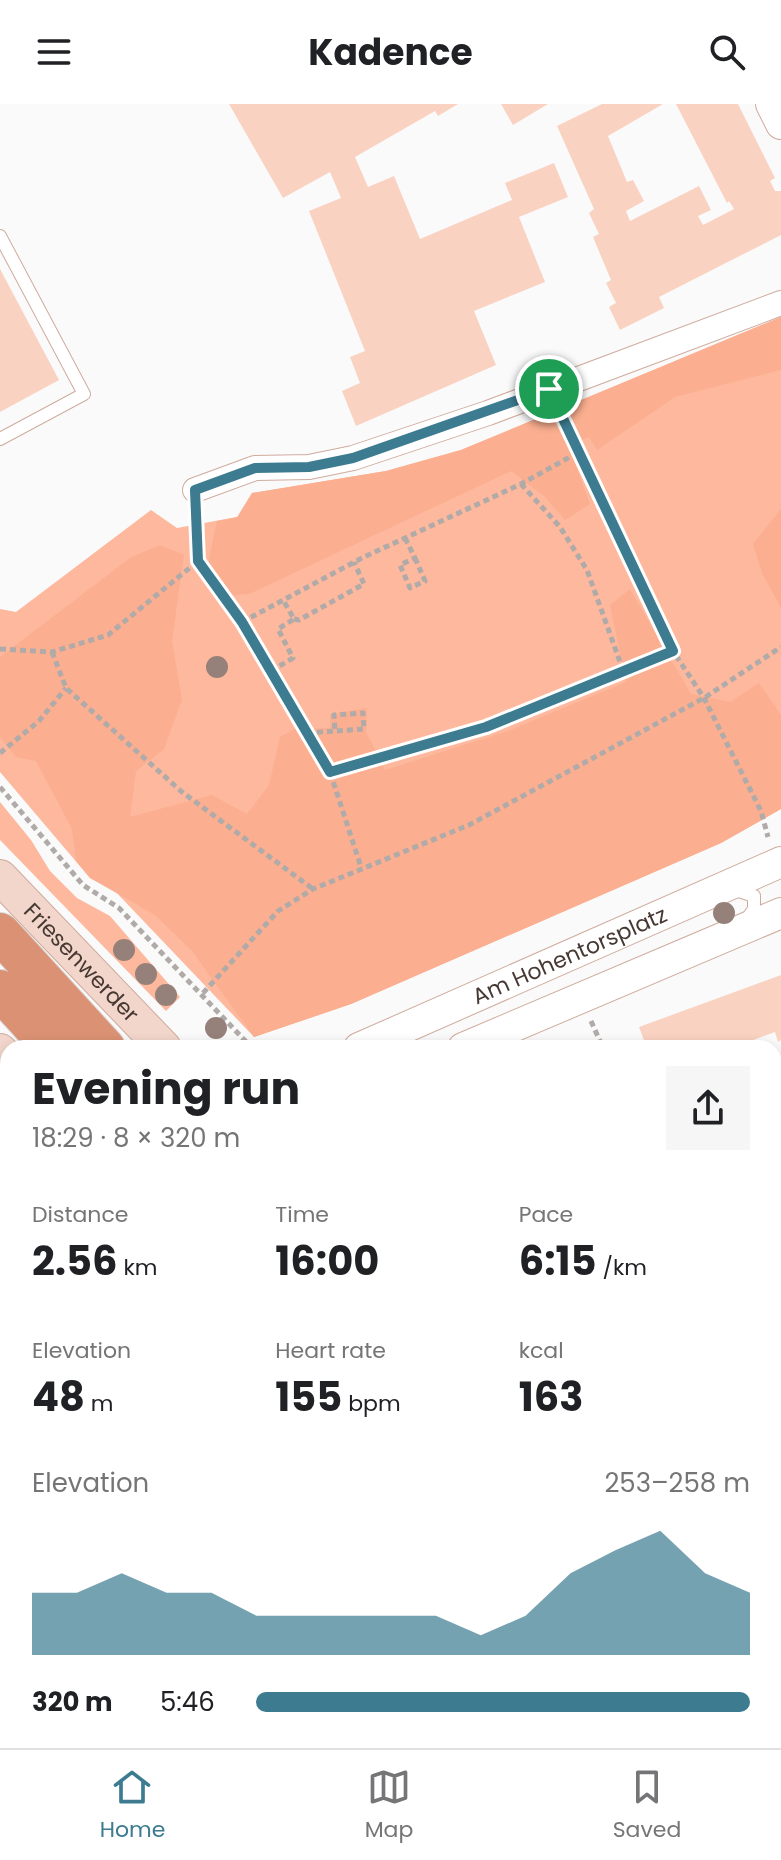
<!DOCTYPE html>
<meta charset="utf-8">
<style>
body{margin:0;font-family:Poppins,sans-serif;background:#f6f6f6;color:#202124;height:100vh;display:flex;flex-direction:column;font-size:30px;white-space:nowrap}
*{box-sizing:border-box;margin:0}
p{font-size:26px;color:#757577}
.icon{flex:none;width:44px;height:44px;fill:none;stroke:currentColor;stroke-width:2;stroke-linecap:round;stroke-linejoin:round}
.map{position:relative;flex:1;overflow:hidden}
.sheet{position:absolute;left:0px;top:936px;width:782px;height:708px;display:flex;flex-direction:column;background:#fff;border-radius:24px 24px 0 0;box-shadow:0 4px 12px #0003}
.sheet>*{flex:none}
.pin{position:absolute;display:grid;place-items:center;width:68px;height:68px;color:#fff;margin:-34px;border:4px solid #fff;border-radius:50%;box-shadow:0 2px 8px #0007}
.round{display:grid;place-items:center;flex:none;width:84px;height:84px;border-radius:0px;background:#f6f6f6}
.headline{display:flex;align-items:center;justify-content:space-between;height:136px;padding:0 32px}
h1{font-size:44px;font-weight:700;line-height:60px}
.stats{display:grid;grid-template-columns:repeat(3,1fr);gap:12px;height:136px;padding:8px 32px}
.stats div{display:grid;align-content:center}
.stats b{font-size:40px;font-weight:700}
.stats small{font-size:22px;font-weight:400}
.stats p{font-size:22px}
.chart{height:224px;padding:16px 32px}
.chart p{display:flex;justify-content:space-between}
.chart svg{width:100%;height:144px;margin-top:8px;fill:#3c7b90;opacity:.7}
ul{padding:0 32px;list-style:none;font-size:26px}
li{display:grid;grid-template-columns:128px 96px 1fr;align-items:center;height:60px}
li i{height:20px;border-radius:10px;background:#3c7b90}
header{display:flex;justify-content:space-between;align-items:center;height:104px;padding:0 32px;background:#fff;font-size:36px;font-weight:700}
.dock{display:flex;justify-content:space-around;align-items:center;height:112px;border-top:2px solid #e0e0e0;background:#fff;font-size:22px;color:#757577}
.dock a{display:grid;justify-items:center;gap:4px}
.dock .on{color:#3c7b90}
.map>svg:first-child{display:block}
.green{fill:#fdb89d}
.forest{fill:#fbaf90}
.building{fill:#fad2c2}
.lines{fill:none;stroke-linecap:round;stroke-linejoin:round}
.service-casing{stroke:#cfab9d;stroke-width:14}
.minor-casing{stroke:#cfab9d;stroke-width:26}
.tertiary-casing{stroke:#cfab9d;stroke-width:32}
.secondary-casing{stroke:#cfab9d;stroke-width:36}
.trunk-casing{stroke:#dad7d6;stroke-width:42}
.path{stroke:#b0aaa8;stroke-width:5;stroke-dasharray:6 4;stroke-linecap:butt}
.service{stroke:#fff;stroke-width:12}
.minor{stroke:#fff;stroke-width:24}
.tertiary{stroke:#fff;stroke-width:30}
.secondary{stroke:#f2d6cb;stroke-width:34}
.trunk{stroke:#db9274;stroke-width:40}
.rail-casing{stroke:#9a9390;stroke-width:9}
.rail{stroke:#fff;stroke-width:6;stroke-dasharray:18;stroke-linecap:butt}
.tree{fill:#958179}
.route-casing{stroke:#fff;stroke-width:16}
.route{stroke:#3c7b90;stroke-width:10}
.labels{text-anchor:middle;stroke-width:6;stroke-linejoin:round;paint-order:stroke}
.street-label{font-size:22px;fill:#463832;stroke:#fff}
</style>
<header><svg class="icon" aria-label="menu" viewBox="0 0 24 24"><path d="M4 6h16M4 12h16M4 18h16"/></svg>Kadence<svg class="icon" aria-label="search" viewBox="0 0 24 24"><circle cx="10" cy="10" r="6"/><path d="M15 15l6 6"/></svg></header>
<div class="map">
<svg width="781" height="1644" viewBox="0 0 781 1644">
<rect width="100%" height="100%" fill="#fafafa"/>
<g class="green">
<path d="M781 213V705L721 739 351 900 254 933 113 785 90 774 0 668V505L16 508 151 406 177 424 237 413 252 389 386 367 461 346Z"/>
<path d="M0 698 31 736 50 767 77 794 110 812 180 893 166 907 0 736Z"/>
<path d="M0 1448 8 1459V1516L0 1501Z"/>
<path d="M73 1636H135L141 1644H79Z"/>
</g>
<g class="forest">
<path d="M781 213V266L675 293 597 346 589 333 569 342 590 400 565 416 544 392 511 367 249 490 233 491 208 460 217 417 238 413 252 389 386 367 461 346Z"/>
<path d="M781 405V504L762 469 753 440Z"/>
<path d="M160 441 184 451 172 537 182 596 164 645 136 667 130 713 212 691 247 710 269 681 280 633 294 625 330 624V610L367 604 366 628 385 666 508 627 626 578 610 501 630 485 691 590 730 598 759 579 781 611V705L721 739 351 900 254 933 192 847 155 811 90 774 76 757 72 725 36 657 16 653 0 633V553L130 454Z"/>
</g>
<g class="building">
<path d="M229 0H458L438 12 435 7 355 53 368 83 394 72 420 135 512 96 505 79 554 59 568 93 519 113 545 178 474 207 496 261 356 322 342 287 360 279 350 253 365 247 309 107 341 94 330 68 283 94Z"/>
<path d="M501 0H548L513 21Z"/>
<path d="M602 0H663L608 32 627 78 633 76 644 97 626 107 630 117 699 82 711 106 698 112 703 121 734 105 729 97 727 99 676 0H738L775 74 770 77 775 87H781V131L659 193 664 204 620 226 609 203 616 199 606 179 611 176 593 133 599 130 589 109 594 105 557 22Z"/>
<path d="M0 165 59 276 0 308Z"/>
<path d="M781 871V936L778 938 775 928 732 944H647L639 923Z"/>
<path d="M781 1063V1086L774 1080V1073Z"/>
<path d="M781 1320V1424L774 1415V1326Z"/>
<path d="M774 1516 781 1525V1617L774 1608Z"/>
</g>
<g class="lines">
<g class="service-casing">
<g id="service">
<path d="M0 132 84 290 0 335"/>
<path d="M733 785 754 792V805L746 816"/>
<path d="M0 1355 8 1366"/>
<path d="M209 1636 215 1644"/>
<path d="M484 1636 490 1644"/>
</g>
</g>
<g class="minor-casing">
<g id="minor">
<path d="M195 386 255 364 309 363 353 354 488 309 781 199"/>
<path d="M774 1258 781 1250"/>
<path d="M774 1466 781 1475"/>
</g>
</g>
<g class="tertiary-casing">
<g id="tertiary">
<path d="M771 0 781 20"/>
<path id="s1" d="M359 944 781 758"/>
<path d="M463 944 781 809"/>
<path d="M0 1155 8 1150"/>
<path d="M0 1211 8 1208"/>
</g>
</g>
<g class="secondary-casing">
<g id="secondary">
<path id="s2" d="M0 773 164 944"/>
<path d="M0 947 8 955"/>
</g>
</g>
<g class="trunk-casing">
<g id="trunk">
<path d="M0 829 105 944"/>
<path d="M0 886 53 944"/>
<path d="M606 1636 612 1644"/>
<path d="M649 1636 656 1644"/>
<path d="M699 1636 705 1644"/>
<path d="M751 1636 757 1644"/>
</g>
</g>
<g class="path">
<path d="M560 308 673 547 704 594 761 707 768 733"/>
<path d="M521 380 560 423 587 466 624 569"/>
<path d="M405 434 415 454"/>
<path d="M415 454 425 477 410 484 400 461Z"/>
<path d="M198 457 242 518 330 668 361 763"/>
<path d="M294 515 299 516 364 480 354 458"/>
<path d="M242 518 362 454 521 380 579 348"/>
<path d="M0 545 52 548 108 531 198 457 196 409"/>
<path d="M52 548 66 584 182 688 313 785"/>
<path d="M271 567 293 554 278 525 294 515 283 496"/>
<path d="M307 629 364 625 363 609 334 611 335 628"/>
<path d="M0 649 39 617 66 584"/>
<path d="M330 668 486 623 673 547"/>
<path d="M0 683 83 781 119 804 252 944"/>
<path d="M203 889 278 807 313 785 469 721 704 594 781 543"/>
<path d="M591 917 603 944"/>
<path d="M0 1015 8 1027"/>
</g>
<use href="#service" class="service"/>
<use href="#minor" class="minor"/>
<use href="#tertiary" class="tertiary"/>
<use href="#secondary" class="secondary"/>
<use href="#trunk" class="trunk"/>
<g class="rail-casing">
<g id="rail">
<path d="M0 1608 8 1621"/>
<path d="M17 1636 22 1644"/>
</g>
</g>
<use href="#rail" class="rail"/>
</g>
<g class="tree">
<circle cx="217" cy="563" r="11"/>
<circle cx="724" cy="809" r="11"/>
<circle cx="124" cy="846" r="11"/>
<circle cx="146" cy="870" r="11"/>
<circle cx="166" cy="891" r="11"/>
<circle cx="216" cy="924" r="11"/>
</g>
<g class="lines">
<g class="route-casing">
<path id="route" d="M549 285 673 547 486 623 330 668 242 518 198 457 195 386 255 364 309 363 353 354Z"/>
</g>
<use href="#route" class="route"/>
</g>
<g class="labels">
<g class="street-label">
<text dy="8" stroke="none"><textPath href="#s1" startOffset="230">Am Hohentorsplatz</textPath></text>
<text dy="8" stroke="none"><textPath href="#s2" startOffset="118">Friesenwerder</textPath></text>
</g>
</g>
</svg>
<div class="pin" style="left:549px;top:285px;background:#1e9e55"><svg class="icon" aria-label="arrive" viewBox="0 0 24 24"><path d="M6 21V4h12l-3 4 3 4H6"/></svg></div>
<section class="sheet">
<div class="headline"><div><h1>Evening run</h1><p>18:29 · 8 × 320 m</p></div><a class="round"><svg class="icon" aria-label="share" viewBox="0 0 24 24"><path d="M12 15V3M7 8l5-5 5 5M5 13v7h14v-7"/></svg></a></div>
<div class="stats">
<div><p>Distance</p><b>2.56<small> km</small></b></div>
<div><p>Time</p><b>16:00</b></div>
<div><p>Pace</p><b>6:15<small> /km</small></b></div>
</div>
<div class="stats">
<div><p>Elevation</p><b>48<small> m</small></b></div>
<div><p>Heart rate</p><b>155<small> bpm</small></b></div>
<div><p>kcal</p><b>163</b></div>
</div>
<div class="chart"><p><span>Elevation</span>253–258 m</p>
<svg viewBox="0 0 160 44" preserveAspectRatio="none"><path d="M0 44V25L10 25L20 19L30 25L40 25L50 32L60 32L70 32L80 32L90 32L100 38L110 32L120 19L130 12L140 6L150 19L160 25V44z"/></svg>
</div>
<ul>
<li><b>320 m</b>5:46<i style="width:100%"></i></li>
</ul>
</section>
</div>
<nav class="dock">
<a class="on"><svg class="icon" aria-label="home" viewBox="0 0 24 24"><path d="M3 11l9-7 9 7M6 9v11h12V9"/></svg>Home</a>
<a><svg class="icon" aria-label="map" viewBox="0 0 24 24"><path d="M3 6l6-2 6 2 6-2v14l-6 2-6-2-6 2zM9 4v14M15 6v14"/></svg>Map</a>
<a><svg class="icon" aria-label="saved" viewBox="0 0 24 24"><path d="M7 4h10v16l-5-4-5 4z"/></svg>Saved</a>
</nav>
